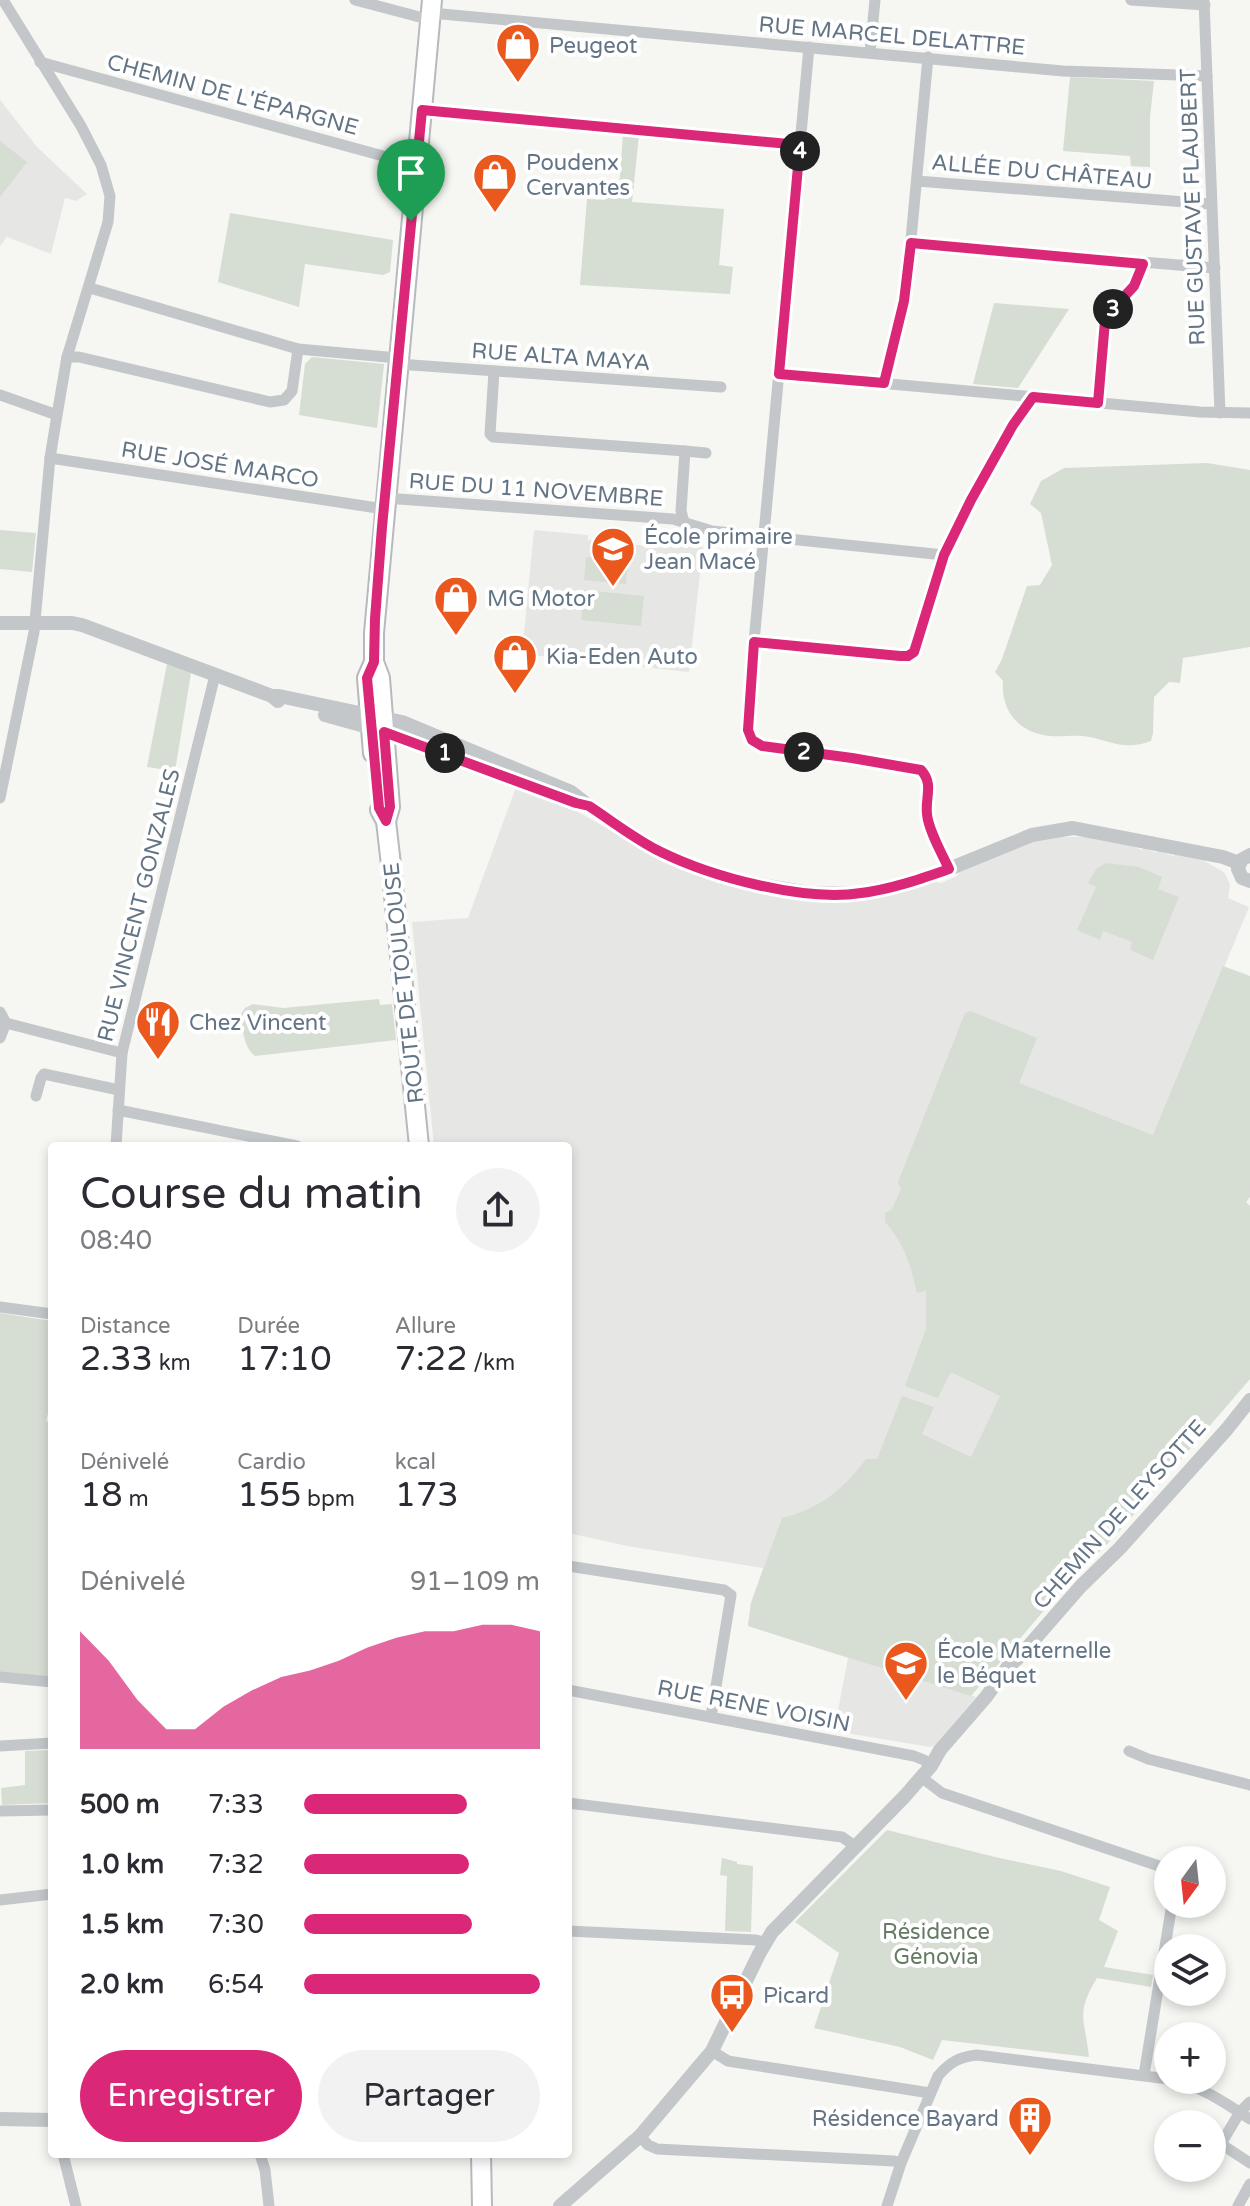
<!DOCTYPE html>
<html lang="fr">
<meta charset="utf-8">
<style>
body{margin:0;font-family:"Varela Round",sans-serif;background:#f2f2f3;color:#2b2b33;height:100vh;display:flex;flex-direction:column;font-size:30px;white-space:nowrap}
*{box-sizing:border-box;margin:0}
p{font-size:26px;color:#7c7c81}
.icon{flex:none;width:44px;height:44px;fill:none;stroke:currentColor;stroke-width:2;stroke-linecap:round;stroke-linejoin:round}
.map{position:relative;flex:1;overflow:hidden}
.side{position:absolute;left:48px;top:1142px;width:524px;height:1016px;display:flex;flex-direction:column;background:#fff;border-radius:8px;box-shadow:0 4px 12px #0003}
.side>*{flex:none}
.needle{width:52px;rotate:195deg}
.fabs{position:absolute;left:1154px;top:1846px;display:grid;gap:16px}
.fabs a{display:grid;place-items:center;width:72px;height:72px;border-radius:50%;background:#fff;box-shadow:0 4px 12px #0003;font-size:40px}
.pin{position:absolute;display:grid;place-items:center;width:68px;height:68px;color:#fff;margin:-82px -34px;border-radius:50% 50% 50% 0;rotate:-45deg;box-shadow:0 0 8px #0007}
.pin .icon{rotate:45deg}
.km{position:absolute;width:40px;height:40px;margin:-20px;border-radius:50%;background:#222;color:#fff;font-size:22px;line-height:40px;text-align:center}
.round{display:grid;place-items:center;flex:none;width:84px;height:84px;border-radius:42px;background:#f2f2f3}
.summary{display:flex;align-items:center;justify-content:space-between;height:136px;padding:0 32px}
h1{font-size:44px;font-weight:600;line-height:60px}
.figures{display:grid;grid-template-columns:repeat(3,1fr);gap:12px;height:136px;padding:8px 32px}
.figures div{display:grid;align-content:center}
.figures b{font-size:34px;font-weight:600}
.figures small{font-size:22px;font-weight:400}
.figures p{font-size:22px}
.chart{height:224px;padding:16px 32px}
.chart p{display:flex;justify-content:space-between}
.chart svg{width:100%;height:144px;margin-top:8px;fill:#db2777;opacity:.7}
.primary-button{display:flex;gap:16px;margin-top:auto;padding:16px 32px}
.primary-button a{flex:1;height:92px;border-radius:48px;background:#db2777;color:#fff;font-size:32px;font-weight:600;line-height:92px;text-align:center}
.primary-button a+a{background:#f2f2f3;color:#2b2b33}
ul{padding:0 32px;list-style:none;font-size:26px}
li{display:grid;grid-template-columns:128px 96px 1fr;align-items:center;height:60px}
li i{height:20px;border-radius:10px;background:#db2777}
.map>svg:first-child{display:block}
.built{fill:#e6e7e5}
.green{fill:#d6ddd3}
.lines{fill:none;stroke-linecap:round;stroke-linejoin:round}
.primary-casing{stroke:#b6babe;stroke-width:22}
.minor{stroke:#c3c7ca;stroke-width:11}
.tertiary{stroke:#c3c7ca;stroke-width:14}
.primary{stroke:#fff;stroke-width:18}
.route-casing{stroke:#fff;stroke-width:16}
.route{stroke:#db2777;stroke-width:10}
.labels{text-anchor:middle;stroke-width:8;stroke-linejoin:round;paint-order:stroke}
.street-label{font-size:22px;fill:#637484;stroke:#fff}
.poi-label{font-size:22px;fill:#637484;stroke:#fff;text-anchor:start}
.park-label{font-size:22px;fill:#667b63;stroke:#fff}
</style>
<div class="map">
<svg width="1250" height="2206" viewBox="0 0 1250 2206">
<rect width="100%" height="100%" fill="#f6f6f2"/>
<g class="built">
<path d="M0 100 37 147 87 194 76 201 65 198 51 254 7 237 0 246Z"/>
<path d="M534 530 588 535V540L647 546 649 541 703 547 689 672 522 654Z"/>
<path d="M516 787 573 809 650 853 749 889 778 896 827 903 877 897 936 882 941 883 957 876 960 872 1027 843 1057 837H1086L1127 844 1142 850 1144 848 1156 853 1157 850 1174 856 1175 854 1201 859 1225 873 1230 885 1228 898 1249 907 928 1682 976 1697 935 1745 930 1747 834 1731 848 1658 748 1626 751 1603 763 1568 627 1546 568 1533V1146H434L412 922 468 918Z"/>
</g>
<g class="green">
<path d="M1070 77 1154 81 1150 117V167L1131 166 1130 156 1063 151Z"/>
<path d="M623 134 639 135 632 202 724 209 719 265 733 267 730 294 580 285 587 199 605 200 606 188 619 189Z"/>
<path d="M0 141 27 162 0 197Z"/>
<path d="M230 213 393 240 390 272 383 275 305 264 299 307 218 282Z"/>
<path d="M994 303 1069 309 1018 388 973 384Z"/>
<path d="M312 357 384 364 377 428 299 415 305 364Z"/>
<path d="M1207 463 1250 470V647L1183 658 1180 683 1169 682 1154 697 1153 733 1151 741C1123 752 1108 739 1083 736 1072 735 1061 737 1051 736 1019 733 1001 712 1003 681L995 672 1002 659 1027 586 1040 585 1052 565 1041 513 1030 504 1041 481 1064 468Z"/>
<path d="M0 530 36 533 32 572 0 569Z"/>
<path d="M586 557 628 561 626 584 584 580Z"/>
<path d="M584 590 644 596 641 626 581 620Z"/>
<path d="M167 664 191 673 175 771 147 767Z"/>
<path d="M1106 863 1139 867 1162 877 1158 889 1179 897 1153 960 1130 950 1132 942 1103 931 1100 940 1077 930 1096 887 1088 883 1097 868Z"/>
<path d="M1223 966 1250 976V1197L1246 1202 1250 1206V1379L1116 1535 1059 1593 971 1696 748 1626 751 1603 782 1518C819 1509 844 1489 866 1459H877L902 1396 934 1407 922 1434 971 1457 1000 1396 951 1372 938 1398 905 1386 926 1329V1291L917 1293C911 1266 904 1243 885 1222V1213L892 1209 901 1189 898 1182 965 1013 970 1011 1037 1038 1019 1083 1153 1135Z"/>
<path d="M379 999 380 1005 392 1004 396 1040 255 1056C244 1048 242 1028 241 1014L245 1008 253 1004 283 1008Z"/>
<path d="M0 1313 52 1321V1397L46 1421 52 1424V1677L0 1672Z"/>
<path d="M52 1750V1803L2 1805 1 1788 25 1785V1751Z"/>
<path d="M887 1830 995 1857 1061 1871 1110 1887 1099 1920 1118 1931 1104 1967 1153 1975 1151 1987 1097 1978C1075 2014 1085 2019 1089 2057L942 2040 933 2060 900 2047 814 2028 839 1953 795 1922Z"/>
<path d="M722 1858 737 1862V1864L753 1866 751 1932 725 1931 727 1876 720 1875Z"/>
</g>
<g class="lines">
<g class="primary-casing">
<g id="primary">
<path d="M373 753 367 678 374 662"/>
<path d="M380 810 386 821 390 856 419 1146"/>
<path d="M386 821 390 807 380 678 374 662V633L432 0"/>
<path d="M481 2154 482 2206"/>
</g>
</g>
<g class="minor">
<path d="M355 0 431 20"/>
<path d="M1131 0 1205 5"/>
<path d="M1204 0 1220 413"/>
<path d="M431 13 1063 71 1207 76"/>
<path d="M809 47 754 642 748 730 752 740 762 746 852 758 921 770C934 785 925 797 927 814 928 829 943 854 949 869"/>
<path d="M870 52 875 0"/>
<path d="M40 62 416 165"/>
<path d="M422 110 800 145"/>
<path d="M917 181 1211 204"/>
<path d="M911 243 1215 268"/>
<path d="M90 288 298 349 398 358"/>
<path d="M67 357H79L270 402 284 400 292 391 298 349"/>
<path d="M398 364 721 387"/>
<path d="M494 371 490 434 493 437 685 451 681 511 684 522"/>
<path d="M779 374 1200 412 1250 413"/>
<path d="M884 383 907 282 928 57"/>
<path d="M0 395 57 415"/>
<path d="M1098 403 1105 321 1109 313 1134 286 1143 264"/>
<path d="M685 451 706 453"/>
<path d="M50 458 384 509"/>
<path d="M385 498 673 519 712 531 944 555"/>
<path d="M754 642 900 656H908L914 652 944 555 971 500 1013 425 1033 397"/>
<path d="M0 798 34 632 50 458 57 415 67 357 108 222 110 196 101 165 81 126 3 0"/>
<path d="M0 1012 6 1023 0 1038"/>
<path d="M6 1023 122 1053"/>
<path d="M36 1096 41 1078 44 1074 119 1090"/>
<path d="M118 1110 297 1146"/>
<path d="M116 1146 122 1053 215 675"/>
<path d="M0 1307 52 1314"/>
<path d="M568 1566 724 1590 731 1595 711 1717"/>
<path d="M0 1677 52 1682"/>
<path d="M568 1690 914 1756 924 1760 931 1766"/>
<path d="M0 1746 52 1743"/>
<path d="M1129 1751 1148 1759 1250 1785"/>
<path d="M921 1777 942 1793 1168 1869"/>
<path d="M568 1803 842 1837 855 1846"/>
<path d="M0 1811 52 1810"/>
<path d="M0 1900 52 1894"/>
<path d="M568 1931 756 1940 765 1943"/>
<path d="M712 2051 728 2061 930 2093"/>
<path d="M1144 2075 1172 1904"/>
<path d="M1173 2080C1204 2088 1224 2102 1250 2119"/>
<path d="M1250 2102 1240 2112 1222 2142 1224 2146 1250 2163"/>
<path d="M640 2136 648 2145 657 2149 894 2161 901 2163"/>
<path d="M63 2154 76 2206"/>
<path d="M260 2154 265 2170 269 2206"/>
<path d="M887 2206 901 2163 938 2076C950 2062 959 2057 977 2055L1168 2079"/>
<path d="M1238 2206 1250 2184"/>
</g>
<g class="tertiary">
<path d="M0 623H72L82 625 272 696 278 701"/>
<path d="M272 696H279L402 722 571 792 589 806 658 851 704 871 756 884 809 893 858 894 904 884 949 869 1032 835 1073 828 1223 857 1239 863"/>
<path d="M325 715 397 735 581 804"/>
<path d="M1250 855 1241 860 1238 869 1242 878 1250 881"/>
<path d="M0 2119 52 2120"/>
<path d="M560 2206 640 2136 712 2051 759 1954 772 1932 905 1796 931 1766 940 1750 986 1697 1007 1668 1020 1656 1080 1587 1120 1548 1227 1429 1250 1400"/>
</g>
<use href="#primary" class="primary"/>
</g>
<g class="lines">
<g class="route-casing">
<path id="route" d="M422 110 800 145 779 374 884 383 904 301 911 243 1143 264 1134 286 1109 313 1105 321 1098 403 1033 397 1013 425 971 500 944 555 914 652 908 656H900L754 642 748 730 752 740 762 746 852 758 921 770C934 784 925 797 927 814 928 829 942 854 949 869 920 879 892 889 861 893 804 902 712 877 661 852 636 840 612 821 589 806L576 803 384 732 390 807 386 821 379 808 367 678 374 662 375 619 382 527Z"/>
</g>
<use href="#route" class="route"/>
</g>
<defs>
<g id="shop-pin" transform="scale(2.3)"><path d="M0 17L-7.5 6A9.5 9.5 0 1 1 7.5 6Z" fill="#ea581e" stroke="#fff"/><path d="M-5-2.5h2.3a2.7 3.5 0 0 1 5.4 0H5L5.5 6h-11ZM-1.5-2.5h3a1.5 2.3 0 0 0-3 0Z" fill="#fff"/></g>
<g id="school-pin" transform="scale(2.3)"><path d="M0 17L-7.5 6A9.5 9.5 0 1 1 7.5 6Z" fill="#ea581e" stroke="#fff"/><path d="M0-5L7-2L0 1L-7-2ZM-4 1L0 2.5L4 1V4Q0 6-4 4Z" fill="#fff"/></g>
<g id="restaurant-pin" transform="scale(2.3)"><path d="M0 17L-7.5 6A9.5 9.5 0 1 1 7.5 6Z" fill="#ea581e" stroke="#fff"/><path d="M-5-6h1v4h1v-4h1v4h1v-4h1v5L-1.5 .5V6h-2V.5L-5-1ZM5-6V6H3V1.5H1.5Q1.5-4 5-6Z" fill="#fff"/></g>
<g id="bus-pin" transform="scale(2.3)"><path d="M0 17L-7.5 6A9.5 9.5 0 1 1 7.5 6Z" fill="#ea581e" stroke="#fff"/><path d="M-5-6H5V4H4V6H2V4H-2V6H-4V4H-5ZM-3.5-4V0h7V-4ZM-3.5 1.2v1.5H-2V1.2ZM2 1.2v1.5H3.5V1.2Z" fill="#fff"/></g>
<g id="building-pin" transform="scale(2.3)"><path d="M0 17L-7.5 6A9.5 9.5 0 1 1 7.5 6Z" fill="#ea581e" stroke="#fff"/><path d="M-4-6H4V6H1V3H-1V6H-4ZM-2.5-4.3h1.7v1.8h-1.7ZM.8-4.3h1.7v1.8H.8ZM-2.5-1h1.7V.8h-1.7ZM.8-1h1.7V.8H.8Z" fill="#fff"/></g>
</defs>
<g fill-rule="evenodd">
<use href="#shop-pin" x="518" y="45"/>
<use href="#shop-pin" x="495" y="175"/>
<use href="#school-pin" x="613" y="549"/>
<use href="#shop-pin" x="456" y="598"/>
<use href="#shop-pin" x="515" y="656"/>
<use href="#restaurant-pin" x="158" y="1022"/>
<use href="#school-pin" x="906" y="1663"/>
<use href="#bus-pin" x="732" y="1995"/>
<use href="#building-pin" x="1030" y="2118"/>
</g>
<g class="labels">
<g class="street-label">
<text transform="translate(892 35) rotate(5)" y="8">RUE MARCEL DELATTRE</text>
<text transform="translate(233 94) rotate(15)" y="8">CHEMIN DE L'ÉPARGNE</text>
<text transform="translate(1042 171) rotate(5)" y="8">ALLÉE DU CHÂTEAU</text>
<text transform="translate(1192 207) rotate(-92)" y="8">RUE GUSTAVE FLAUBERT</text>
<text transform="translate(561 356) rotate(4)" y="8">RUE ALTA MAYA</text>
<text transform="translate(220 464) rotate(9)" y="8">RUE JOSÉ MARCO</text>
<text transform="translate(536 489) rotate(4)" y="8">RUE DU 11 NOVEMBRE</text>
<text transform="translate(138 905) rotate(-76)" y="8">RUE VINCENT GONZALES</text>
<text transform="translate(403 983) rotate(-96)" y="8">ROUTE DE TOULOUSE</text>
<text transform="translate(1119 1514) rotate(-48)" y="8">CHEMIN DE LEYSOTTE</text>
<text transform="translate(754 1705) rotate(11)" y="8">RUE RENE VOISIN</text>
</g>
<g class="poi-label">
<text x="549" y="53">Peugeot</text>
<text x="526" y="170">Poudenx<tspan x="526" dy="25">Cervantes</tspan></text>
<text x="644" y="544">École primaire<tspan x="644" dy="25">Jean Macé</tspan></text>
<text x="487" y="606">MG Motor</text>
<text x="546" y="664">Kia-Eden Auto</text>
<text x="189" y="1030">Chez Vincent</text>
<text x="937" y="1658">École Maternelle<tspan x="937" dy="25">le Béquet</tspan></text>
<text x="763" y="2003">Picard</text>
<text x="999" y="2126" text-anchor="end">Résidence Bayard</text>
</g>
<g class="park-label">
<text x="936" y="1939">Résidence<tspan x="936" dy="25">Génovia</tspan></text>
</g>
</g>
</svg>
<div class="fabs">
<a><svg class="needle" viewBox="-14 -14 28 28"><path d="M0-13l5 13h-10z" fill="#e53935"/><path d="M0 13l5-13h-10z" fill="#7c7c81"/></svg></a>
<a><svg class="icon" aria-label="layers" viewBox="0 0 24 24"><path d="M12 4l9 5-9 5-9-5zM3 14l9 5 9-5"/></svg></a>
<a>+</a>
<a>−</a>
</div>
<div class="pin" style="left:411px;top:221px;background:#1e9e55"><svg class="icon" aria-label="arrive" viewBox="0 0 24 24"><path d="M6 21V4h12l-3 4 3 4H6"/></svg></div>
<b class="km" style="left:445px;top:753px">1</b>
<b class="km" style="left:804px;top:752px">2</b>
<b class="km" style="left:1113px;top:309px">3</b>
<b class="km" style="left:800px;top:151px">4</b>
<section class="side">
<div class="summary"><div><h1>Course du matin</h1><p>08:40</p></div><a class="round"><svg class="icon" aria-label="share" viewBox="0 0 24 24"><path d="M12 15V3M7 8l5-5 5 5M5 13v7h14v-7"/></svg></a></div>
<div class="figures">
<div><p>Distance</p><b>2.33<small> km</small></b></div>
<div><p>Durée</p><b>17:10</b></div>
<div><p>Allure</p><b>7:22<small> /km</small></b></div>
</div>
<div class="figures">
<div><p>Dénivelé</p><b>18<small> m</small></b></div>
<div><p>Cardio</p><b>155<small> bpm</small></b></div>
<div><p>kcal</p><b>173</b></div>
</div>
<div class="chart"><p><span>Dénivelé</span>91–109 m</p>
<svg viewBox="0 0 160 44" preserveAspectRatio="none"><path d="M0 44V8L10 17L20 29L30 38L40 38L50 31L60 26L70 22L80 20L90 17L100 13L110 10L120 8L130 8L140 6L150 6L160 8V44z"/></svg>
</div>
<ul>
<li><b>500 m</b>7:33<i style="width:69%"></i></li>
<li><b>1.0 km</b>7:32<i style="width:70%"></i></li>
<li><b>1.5 km</b>7:30<i style="width:71%"></i></li>
<li><b>2.0 km</b>6:54<i style="width:100%"></i></li>
</ul>
<div class="primary-button"><a>Enregistrer</a><a>Partager</a></div>
</section>
</div>
